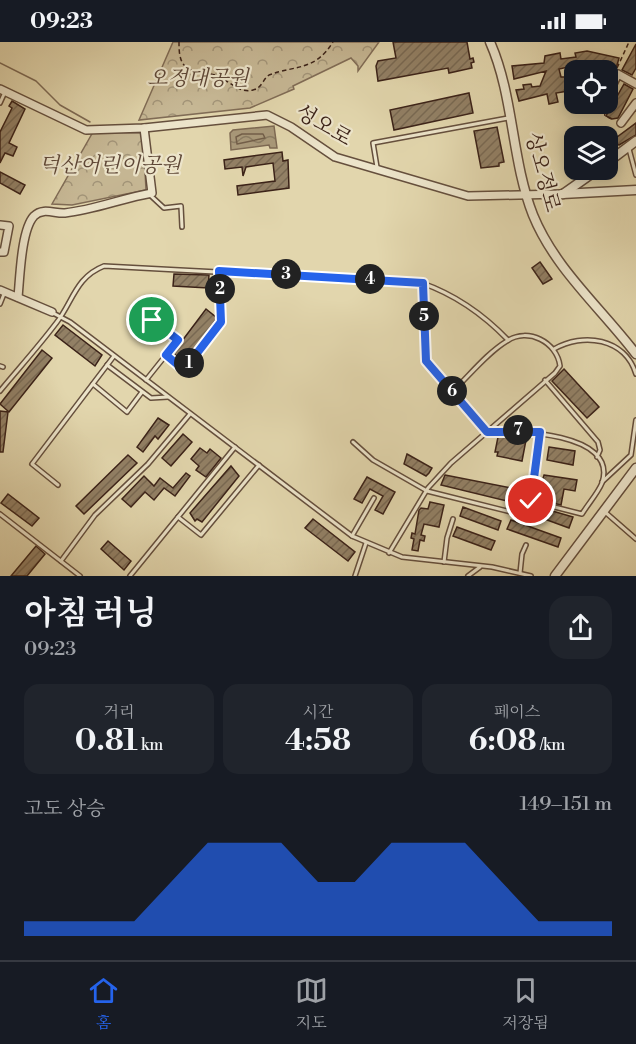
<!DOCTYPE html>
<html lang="ko">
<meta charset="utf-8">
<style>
body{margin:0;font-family:"Libre Bodoni","Noto Serif KR",serif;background:#20242c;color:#f1f3f6;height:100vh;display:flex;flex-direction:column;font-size:22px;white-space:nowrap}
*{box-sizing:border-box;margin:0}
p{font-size:20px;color:#9ea1a6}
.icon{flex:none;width:33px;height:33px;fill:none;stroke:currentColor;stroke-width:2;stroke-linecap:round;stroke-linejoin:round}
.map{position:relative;height:534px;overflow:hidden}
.side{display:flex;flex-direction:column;background:#171b24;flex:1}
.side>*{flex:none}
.buttons{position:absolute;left:564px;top:18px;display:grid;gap:12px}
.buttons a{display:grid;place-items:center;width:54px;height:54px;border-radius:12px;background:#171b24;box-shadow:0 3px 15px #0003;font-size:30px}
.pin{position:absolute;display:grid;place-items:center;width:51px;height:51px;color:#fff;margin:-26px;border:3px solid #fff;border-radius:50%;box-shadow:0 2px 6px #0007}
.km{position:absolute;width:30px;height:30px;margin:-15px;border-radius:50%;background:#222;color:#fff;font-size:16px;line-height:30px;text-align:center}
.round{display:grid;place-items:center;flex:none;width:63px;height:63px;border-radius:18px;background:#20242c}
.headline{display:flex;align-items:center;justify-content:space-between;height:102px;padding:0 24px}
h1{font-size:33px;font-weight:700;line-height:45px}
.figures{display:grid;grid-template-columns:repeat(3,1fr);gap:9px;height:102px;padding:6px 24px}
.figures div{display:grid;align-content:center;border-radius:15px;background:#20242c;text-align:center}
.figures b{font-size:30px;font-weight:700}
.figures small{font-size:16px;font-weight:400}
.figures p{font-size:16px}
.chart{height:168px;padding:12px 24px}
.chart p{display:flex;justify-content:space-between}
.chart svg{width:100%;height:108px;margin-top:6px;fill:#2563eb;opacity:.7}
.status{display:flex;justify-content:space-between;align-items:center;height:42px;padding:0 30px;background:#171b24;direction:ltr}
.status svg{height:16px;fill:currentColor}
.dock{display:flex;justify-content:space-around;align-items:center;height:84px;border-top:2px solid #363941;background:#171b24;font-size:16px;color:#9ea1a6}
.dock a{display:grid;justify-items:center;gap:3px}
.dock .on{color:#2563eb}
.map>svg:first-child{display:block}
.park{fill:url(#park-crowns);stroke:#806c56;stroke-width:1.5}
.water{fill:url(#water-waves);stroke:#7d6953;stroke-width:1.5}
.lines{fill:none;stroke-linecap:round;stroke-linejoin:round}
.shore{stroke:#725e49;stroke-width:1.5}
.stream{stroke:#7d6953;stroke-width:1.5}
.building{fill:url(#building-hatch);stroke:#3b2218;stroke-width:1.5}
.service-casing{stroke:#654f3d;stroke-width:6}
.minor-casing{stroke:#654f3d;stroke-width:10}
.tertiary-casing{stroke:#654f3d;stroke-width:11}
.path{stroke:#3b2218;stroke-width:1.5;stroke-dasharray:4.5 3;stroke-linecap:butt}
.service{stroke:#ece4ca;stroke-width:3}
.minor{stroke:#ece4ca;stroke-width:7}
.tertiary{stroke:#ece4ca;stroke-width:8}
.route-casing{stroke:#fff;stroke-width:12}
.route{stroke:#2563eb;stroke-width:8}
.labels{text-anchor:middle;stroke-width:4.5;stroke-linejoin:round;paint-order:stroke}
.park-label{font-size:21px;font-style:italic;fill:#5e4737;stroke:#ece4ca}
.street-label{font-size:21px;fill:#3b2218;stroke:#ece4ca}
</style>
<div class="status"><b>09:23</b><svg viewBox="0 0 49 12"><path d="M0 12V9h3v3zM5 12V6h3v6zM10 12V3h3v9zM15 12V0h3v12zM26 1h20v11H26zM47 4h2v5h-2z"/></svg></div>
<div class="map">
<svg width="636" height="534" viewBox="0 0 636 534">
<defs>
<pattern id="park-crowns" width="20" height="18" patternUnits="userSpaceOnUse" patternTransform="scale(1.5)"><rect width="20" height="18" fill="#c6b794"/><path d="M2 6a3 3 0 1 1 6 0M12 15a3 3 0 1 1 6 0" fill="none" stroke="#a29478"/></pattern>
<pattern id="water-waves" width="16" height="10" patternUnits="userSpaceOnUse" patternTransform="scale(1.5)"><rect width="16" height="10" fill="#a9997a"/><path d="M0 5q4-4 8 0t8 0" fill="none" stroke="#8b7c63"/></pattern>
<pattern id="building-hatch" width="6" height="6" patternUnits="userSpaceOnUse" patternTransform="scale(1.5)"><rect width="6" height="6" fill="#928065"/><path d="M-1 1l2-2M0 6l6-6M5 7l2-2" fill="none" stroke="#786852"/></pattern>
</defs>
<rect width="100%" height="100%" fill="#e2d6ad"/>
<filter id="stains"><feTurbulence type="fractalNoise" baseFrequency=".00333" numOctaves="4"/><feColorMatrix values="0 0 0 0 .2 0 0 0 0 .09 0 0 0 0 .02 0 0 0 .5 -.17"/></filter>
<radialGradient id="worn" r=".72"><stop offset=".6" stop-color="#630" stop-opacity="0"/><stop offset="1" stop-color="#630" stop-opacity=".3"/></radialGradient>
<g class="park">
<path d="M173 0H379L358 29V24L351 16 293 44 294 47 250 66 139 78Z"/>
<path d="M93 90 143 91 146 148 72 163 52 162Z"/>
</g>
<path class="water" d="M274 84 277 106H270L269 103 231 108 230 91 233 88Z"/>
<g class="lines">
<path class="shore" d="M242 92H263L265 96 237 102 236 95Z"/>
<path class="stream" d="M0 21 36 39 60 63 90 80"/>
</g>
<g class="building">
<path d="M393 0H467L470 17 473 16 474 20 471 21 472 26 449 31 448 26 378 39 376 24 378 19 396 16Z"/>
<path d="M636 2V26L632 33 622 28Z"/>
<path d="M587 9 619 16 616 27 608 40V28H594L592 21 581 22 559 27 561 35H565V39L574 38V48L556 51 558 60 549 62 547 52 519 59 516 48 524 47 523 43 531 42 532 45 540 44 546 29 514 37 512 24 544 21 545 14 560 11 561 17 576 15 575 11Z"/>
<path d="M624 42 633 47 618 76 612 77 606 74Z"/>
<path d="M469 51 473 71 394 88 390 68Z"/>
<path d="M12 59 25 67 9 101 17 105 13 114 5 111 0 121V90L12 66 9 64Z"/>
<path d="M636 81V93L619 103 616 101 613 98Z"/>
<path d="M497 85 504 120 499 121V124L481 126 474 89Z"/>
<path d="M282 110 283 119 288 118 289 146 238 153 237 144 275 139 273 121 246 125 243 134 242 125 225 127 224 118Z"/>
<path d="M0 130 25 143 20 152 0 141Z"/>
<path d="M540 220 552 237 543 242 532 226Z"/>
<path d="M174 232 209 233 208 246 173 244Z"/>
<path d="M206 267 217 276 185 321 173 311Z"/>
<path d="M63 283 102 313 95 324 55 293Z"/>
<path d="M42 308 52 316 9 370 0 362Z"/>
<path d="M564 327 599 365 587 376 552 339Z"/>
<path d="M0 369 8 370 3 410H0Z"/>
<path d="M158 376 169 383 158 397 155 394 143 410 137 405Z"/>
<path d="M183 392 192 400 171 424 162 416Z"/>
<path d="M501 393 526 398 522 419 497 414 498 410H495L498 395Z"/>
<path d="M549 405 575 409 573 423 547 418Z"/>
<path d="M200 406 207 411 210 407 221 416 206 435 196 428 199 424 191 417Z"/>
<path d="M407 412 432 426 429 431 426 434 404 422Z"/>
<path d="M128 413 137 421 84 472 76 464Z"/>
<path d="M231 424 239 434 202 480 197 477 195 479 190 471Z"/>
<path d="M186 431 190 434 175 454 164 446 154 458 145 450 131 465 122 457 144 434 154 444 160 436 173 446Z"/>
<path d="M445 433 526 449 523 463 441 443Z"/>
<path d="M544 433 577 438 575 449 564 447 561 463 537 457Z"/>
<path d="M367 435 395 450 383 472 375 468 383 454 370 447 362 461 354 457Z"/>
<path d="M8 452 39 476 32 484 1 461Z"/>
<path d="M430 460 444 463 439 485 424 482 421 493 425 494 424 499 420 498 418 509 412 508 414 497 411 496 412 491 415 492 419 468 421 466 428 467Z"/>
<path d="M463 465 501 479 498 488 460 474Z"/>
<path d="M542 466 573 475 569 486 539 475Z"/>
<path d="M313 477 355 510 348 519 305 486Z"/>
<path d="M511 478 561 496 558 505 507 487Z"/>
<path d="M457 485 495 499 491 508 453 494Z"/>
<path d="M108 499 131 519 124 528 101 507Z"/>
<path d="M36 504 45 512 27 534H11Z"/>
</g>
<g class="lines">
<g class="service-casing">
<g id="service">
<path d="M0 61 5 50"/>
<path d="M629 107 636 133"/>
<path d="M377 125 373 101 508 76"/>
<path d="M150 153 164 166 181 164 182 185"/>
<path d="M422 241 426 319 487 390C514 388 619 390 602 441 598 451 588 462 582 472L531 459"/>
<path d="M0 262 4 252"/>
<path d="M53 271 70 280 352 494 402 515 492 525 531 534"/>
<path d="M152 278 178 298 166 313"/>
<path d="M554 307C583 290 625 296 636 332"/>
<path d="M107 323 151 356 168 355"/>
<path d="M0 324 3 325"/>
<path d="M146 338 166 313 184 328 221 280 219 230"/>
<path d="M545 338 598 400 600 408 597 415"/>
<path d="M93 342 127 370 142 350"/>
<path d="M0 349C19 326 39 304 57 280 73 259 76 235 104 224L422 241C456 253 483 272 508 298"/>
<path d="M353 400 373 418 427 449 527 474 540 390"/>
<path d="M602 440 631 413 636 378"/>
<path d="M58 443 32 422 114 314"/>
<path d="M605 470 636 497"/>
<path d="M0 472 80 534"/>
<path d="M178 475 201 493 259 423"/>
<path d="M352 494 374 456"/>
<path d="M389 511 428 446 451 421 555 331 560 324C557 300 528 285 507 299 487 311 469 334 452 350"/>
<path d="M61 519 95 473 148 422 190 372"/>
<path d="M444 520 447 496 453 477"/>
<path d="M520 531 522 512 526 503"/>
<path d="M130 534 235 405"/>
<path d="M355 534 366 501"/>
<path d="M468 534 480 525"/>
</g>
</g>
<g class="minor-casing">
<g id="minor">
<path d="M0 47 86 88 144 86 267 73 291 85 335 115 468 154 562 152"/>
<path d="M608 52 618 32 636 42"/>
<path d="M621 81 636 61"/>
<path d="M0 183 9 184 4 210H0"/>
<path d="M0 248 52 270"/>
<path d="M18 255C20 236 21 188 34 174 43 165 55 172 65 171 94 168 123 156 152 151L144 86"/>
</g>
</g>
<g class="tertiary-casing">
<g id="tertiary">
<path d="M490 0C514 54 511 117 533 173 555 227 601 266 636 312"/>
<path d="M608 120 636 99"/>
<path d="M562 152 636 148"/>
<path d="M563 152 597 128"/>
<path d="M555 534 636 426"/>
</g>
</g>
<g class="path">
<path d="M179 0C179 7 179 17 184 23 193 32 204 30 215 33 228 37 238 52 253 48 262 46 263 37 269 33 296 23 315 29 333 0"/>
<path d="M617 26 629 0"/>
<path d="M603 62 605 74 614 78"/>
</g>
<use href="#service" class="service"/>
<use href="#minor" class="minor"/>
<use href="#tertiary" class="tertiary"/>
</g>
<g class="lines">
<g class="route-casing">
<path id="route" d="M152 278 178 298 166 313 184 328 221 280 219 229 423 241 426 319 487 390H540L531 459"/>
</g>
<use href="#route" class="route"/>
</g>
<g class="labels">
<g class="park-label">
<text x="198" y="43">오정대공원</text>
<text x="110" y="130">덕산어린이공원</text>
</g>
<g class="street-label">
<text transform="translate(324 83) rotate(30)" y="7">성오로</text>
<text transform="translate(543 130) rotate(75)" y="7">상오정로</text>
</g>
</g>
<rect width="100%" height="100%" filter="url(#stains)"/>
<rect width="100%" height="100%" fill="url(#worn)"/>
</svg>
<div class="buttons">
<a><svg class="icon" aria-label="locate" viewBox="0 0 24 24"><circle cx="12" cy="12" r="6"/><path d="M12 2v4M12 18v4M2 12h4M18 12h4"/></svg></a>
<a><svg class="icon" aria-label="layers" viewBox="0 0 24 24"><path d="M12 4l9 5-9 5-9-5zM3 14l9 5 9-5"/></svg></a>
</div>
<div class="pin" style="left:152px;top:278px;background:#1e9e55"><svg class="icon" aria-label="arrive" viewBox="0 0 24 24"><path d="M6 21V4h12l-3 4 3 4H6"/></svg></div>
<div class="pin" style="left:531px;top:459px;background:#d93025"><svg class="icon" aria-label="check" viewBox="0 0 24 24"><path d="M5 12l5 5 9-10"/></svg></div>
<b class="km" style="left:189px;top:321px">1</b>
<b class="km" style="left:220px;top:247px">2</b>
<b class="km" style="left:286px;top:232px">3</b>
<b class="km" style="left:370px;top:237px">4</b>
<b class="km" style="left:424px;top:274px">5</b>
<b class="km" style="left:452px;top:349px">6</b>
<b class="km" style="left:518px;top:388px">7</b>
</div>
<section class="side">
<div class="headline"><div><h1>아침 러닝</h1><p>09:23</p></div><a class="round"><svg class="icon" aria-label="share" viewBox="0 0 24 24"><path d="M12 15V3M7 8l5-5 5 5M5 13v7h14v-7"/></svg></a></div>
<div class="figures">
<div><p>거리</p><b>0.81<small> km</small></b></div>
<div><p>시간</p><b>4:58</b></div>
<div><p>페이스</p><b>6:08<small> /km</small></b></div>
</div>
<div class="chart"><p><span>고도 상승</span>149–151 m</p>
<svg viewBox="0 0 160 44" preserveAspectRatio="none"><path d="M0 44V38L10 38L20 38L30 38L40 22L50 6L60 6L70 6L80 22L90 22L100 6L110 6L120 6L130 22L140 38L150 38L160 38V44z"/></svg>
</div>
</section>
<nav class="dock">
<a class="on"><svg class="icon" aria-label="home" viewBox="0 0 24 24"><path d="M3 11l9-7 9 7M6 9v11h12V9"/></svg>홈</a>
<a><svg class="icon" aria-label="map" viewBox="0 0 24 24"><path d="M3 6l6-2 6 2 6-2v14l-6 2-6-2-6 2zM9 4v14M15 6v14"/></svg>지도</a>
<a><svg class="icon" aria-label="saved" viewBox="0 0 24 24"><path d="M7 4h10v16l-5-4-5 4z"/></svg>저장됨</a>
</nav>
